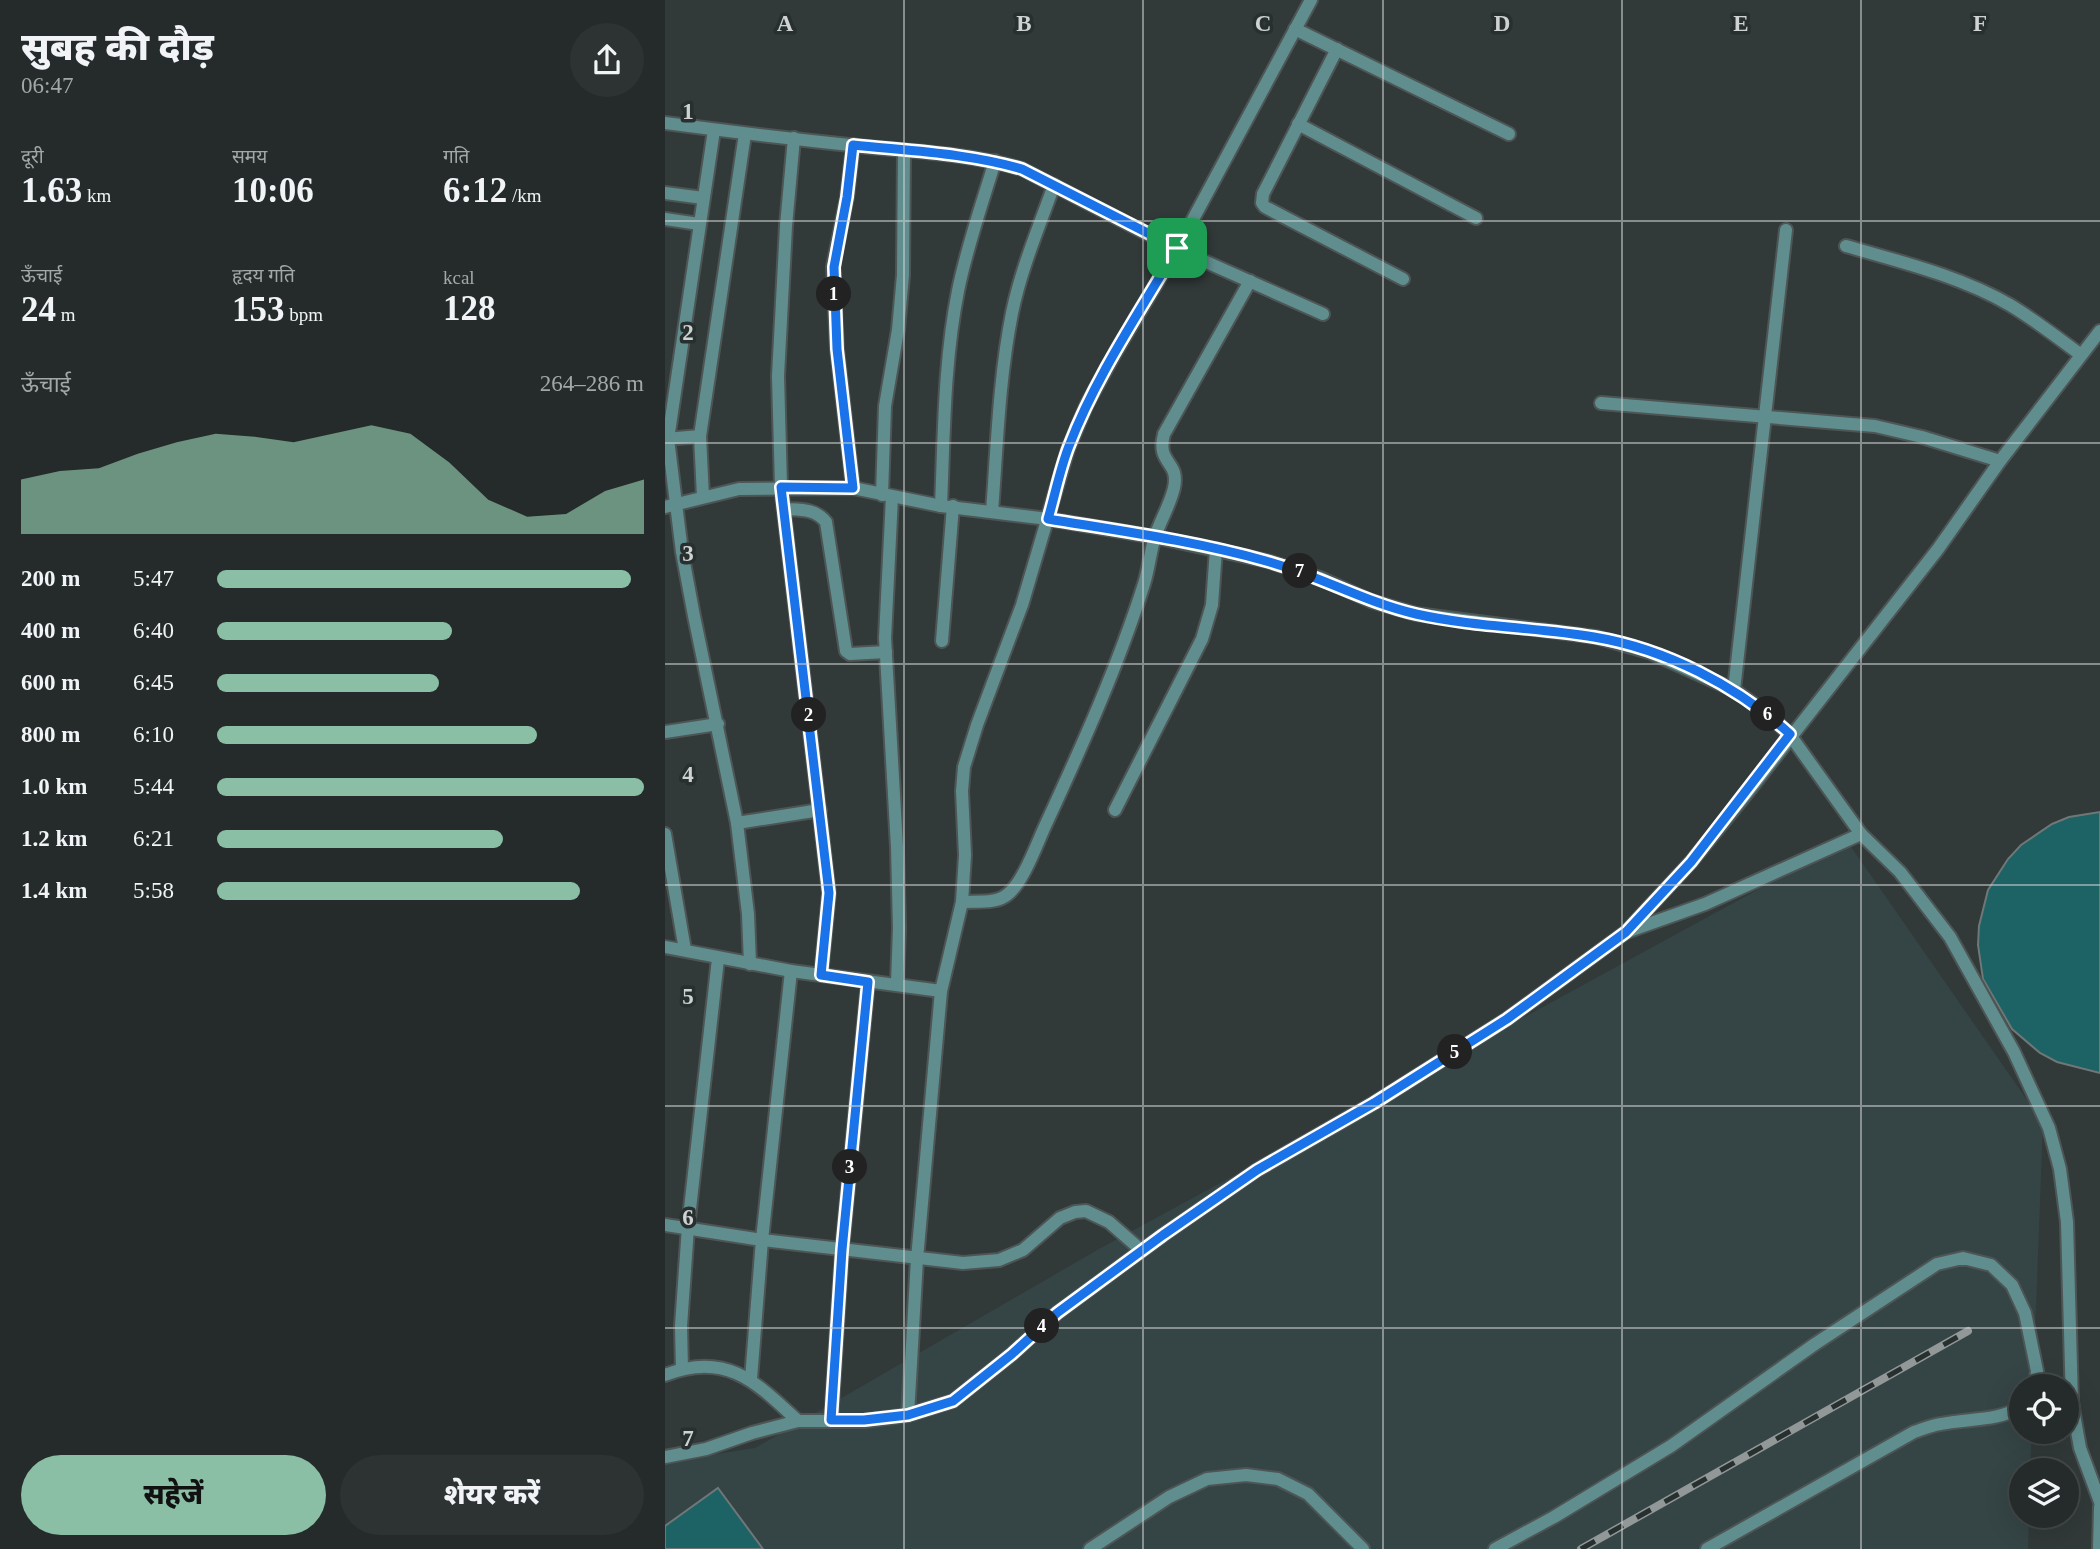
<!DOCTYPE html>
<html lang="hi">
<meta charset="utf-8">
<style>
body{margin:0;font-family:"Times New Roman","Noto Sans Devanagari",serif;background:#2d3333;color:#f1f3f6;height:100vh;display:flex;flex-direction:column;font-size:26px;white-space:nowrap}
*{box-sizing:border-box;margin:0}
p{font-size:23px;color:#a3a7a9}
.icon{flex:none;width:38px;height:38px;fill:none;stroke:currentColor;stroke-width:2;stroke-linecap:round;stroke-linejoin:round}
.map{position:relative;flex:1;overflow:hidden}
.drawer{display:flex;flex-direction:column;background:#252b2b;width:665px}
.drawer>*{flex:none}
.buttons{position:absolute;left:1344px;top:1374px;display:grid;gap:14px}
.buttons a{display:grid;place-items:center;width:70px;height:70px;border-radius:50%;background:#252b2b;box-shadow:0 7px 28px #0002,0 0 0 2px #424747;font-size:35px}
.pin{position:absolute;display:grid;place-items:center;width:60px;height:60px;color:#fff;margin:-30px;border-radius:14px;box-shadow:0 4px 10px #0006}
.km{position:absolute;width:35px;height:35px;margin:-18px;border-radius:50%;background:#222;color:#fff;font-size:19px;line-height:35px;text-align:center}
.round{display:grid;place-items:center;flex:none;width:74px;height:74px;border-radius:37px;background:#2d3333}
.head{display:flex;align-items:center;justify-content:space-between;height:119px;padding:0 21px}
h1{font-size:38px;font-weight:800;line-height:52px}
.metrics{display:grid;grid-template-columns:repeat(3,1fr);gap:10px;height:119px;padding:7px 21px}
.metrics div{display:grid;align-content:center}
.metrics b{font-size:35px;font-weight:800}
.metrics small{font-size:19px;font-weight:400}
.metrics p{font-size:19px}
.chart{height:196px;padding:14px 21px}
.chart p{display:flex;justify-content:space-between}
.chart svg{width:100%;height:126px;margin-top:7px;fill:#8abfa5;opacity:.7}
.cta{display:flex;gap:14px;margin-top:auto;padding:14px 21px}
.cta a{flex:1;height:80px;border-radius:42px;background:#8abfa5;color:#111;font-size:28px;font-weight:800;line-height:80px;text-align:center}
.cta a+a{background:#2d3333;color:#f1f3f6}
ul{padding:0 21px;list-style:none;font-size:23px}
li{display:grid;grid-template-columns:112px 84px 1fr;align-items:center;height:52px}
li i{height:18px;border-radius:9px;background:#8abfa5}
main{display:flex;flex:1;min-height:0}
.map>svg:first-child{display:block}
.built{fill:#354445}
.building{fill:#1d6264;stroke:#6f7777;stroke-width:2}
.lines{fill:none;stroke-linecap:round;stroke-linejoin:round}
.minor-casing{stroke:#4d5555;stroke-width:16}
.minor{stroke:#608e8f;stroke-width:12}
.rail-casing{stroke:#929797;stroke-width:8}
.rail{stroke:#272f2f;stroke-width:5;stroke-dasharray:16;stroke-linecap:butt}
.route-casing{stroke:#fff;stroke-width:14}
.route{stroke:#1a73e8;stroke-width:9}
.grid{fill:none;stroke:#ced2d2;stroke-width:2;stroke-opacity:0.55}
.grid-label{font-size:23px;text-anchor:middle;font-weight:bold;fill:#ced2d2;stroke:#272f2f;stroke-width:7;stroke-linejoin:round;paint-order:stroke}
</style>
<main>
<section class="drawer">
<div class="head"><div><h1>सुबह की दौड़</h1><p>06:47</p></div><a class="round"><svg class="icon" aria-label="share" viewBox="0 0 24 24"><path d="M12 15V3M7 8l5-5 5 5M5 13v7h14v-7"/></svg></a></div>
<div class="metrics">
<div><p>दूरी</p><b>1.63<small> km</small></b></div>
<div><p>समय</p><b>10:06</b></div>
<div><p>गति</p><b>6:12<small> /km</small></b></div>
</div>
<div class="metrics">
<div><p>ऊँचाई</p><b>24<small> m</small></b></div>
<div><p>हृदय गति</p><b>153<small> bpm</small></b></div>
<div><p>kcal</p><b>128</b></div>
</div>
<div class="chart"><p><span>ऊँचाई</span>264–286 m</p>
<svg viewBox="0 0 160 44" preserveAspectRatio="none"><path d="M0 44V25L10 22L20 21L30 16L40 12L50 9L60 10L70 12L80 9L90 6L100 9L110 19L120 32L130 38L140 37L150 29L160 25V44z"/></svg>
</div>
<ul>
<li><b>200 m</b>5:47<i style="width:97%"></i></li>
<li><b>400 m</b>6:40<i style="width:55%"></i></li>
<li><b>600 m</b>6:45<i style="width:52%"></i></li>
<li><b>800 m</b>6:10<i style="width:75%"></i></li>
<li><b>1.0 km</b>5:44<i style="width:100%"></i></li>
<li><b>1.2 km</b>6:21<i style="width:67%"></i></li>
<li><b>1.4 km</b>5:58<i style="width:85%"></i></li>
</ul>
<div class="cta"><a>सहेजें</a><a>शेयर करें</a></div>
</section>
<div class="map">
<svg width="1435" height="1549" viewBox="0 0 1435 1549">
<rect width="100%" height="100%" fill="#313939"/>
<path class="built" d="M1182 841 1378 1123 1368 1386H1356V1432H1367L1365 1470H1356V1516H1364L1363 1549H0V1462L90 1448 434 1249Z"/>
<g class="building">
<path d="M1435 812V1073L1392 1062 1375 1053 1347 1029 1318 979 1313 945 1314 926 1323 890 1343 859 1356 845 1387 824 1404 817Z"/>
<path d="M53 1488 98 1549H0V1526Z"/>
</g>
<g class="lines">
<g class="minor-casing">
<g id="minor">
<path d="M630 29 844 134"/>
<path d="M672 49 598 194 597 203 600 207 738 279"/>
<path d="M0 123C67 132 135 140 203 147 255 152 306 154 357 169L512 249 658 314"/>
<path d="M633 124 811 218"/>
<path d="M49 130 3 439 17 552 29 616 72 823 83 914 85 964"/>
<path d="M129 138 121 226 113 376 116 487 164 893 156 975"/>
<path d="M0 193 38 198"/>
<path d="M0 219 34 224"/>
<path d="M1181 246C1236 262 1295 276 1345 305 1370 320 1393 338 1416 355"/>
<path d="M936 403 1210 426 1257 437 1335 461"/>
<path d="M0 439 35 436"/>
<path d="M188 488 172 349 168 267 182 197 188 145"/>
<path d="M217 495 220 406 233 330 238 275 239 150"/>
<path d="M38 497 35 436 80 134"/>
<path d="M227 497 220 638 232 847 234 928 232 983"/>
<path d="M276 506C279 434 279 361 293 291 302 246 317 204 330 161"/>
<path d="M0 507 74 489 188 488 276 506 383 519 490 537 602 561 655 578 706 601 751 614 931 637 984 652 1069 690 1103 714 1125 735 1196 834 1235 872 1285 937 1349 1052 1384 1128 1395 1169 1402 1222 1407 1403 1415 1448 1435 1502"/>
<path d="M119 509C134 510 150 508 161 522L181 651 185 654 221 652"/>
<path d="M327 512C332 446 334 378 347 313 356 269 374 227 389 185"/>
<path d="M277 641 288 506"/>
<path d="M1069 690 1121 230"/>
<path d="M0 732 53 724"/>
<path d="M450 810 537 639 547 605 551 549"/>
<path d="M72 823 155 810"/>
<path d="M0 834 20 950"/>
<path d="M297 902C312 901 332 904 343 894 359 881 372 843 381 824 417 746 453 666 479 584 484 569 485 552 490 537 495 521 505 505 509 488 515 460 491 465 499 434L585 281"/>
<path d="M964 931 1040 904 1196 834"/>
<path d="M0 947 126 971 276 991"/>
<path d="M0 1225 97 1240 298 1263 334 1260 358 1250 395 1218 410 1212 421 1211 444 1222 476 1250"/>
<path d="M17 1369 16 1326 23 1227 53 959"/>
<path d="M0 1375C61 1351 91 1382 133 1421"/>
<path d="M86 1379 97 1240 126 971"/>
<path d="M243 1415 252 1259 276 991 297 902 300 855 297 791 299 767 312 725 357 605 403 449 422 404 450 353 512 249 646 0"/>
<path d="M166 1421 177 1250 203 982"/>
<path d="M0 1457 41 1449 87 1433 133 1421H199L243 1415 288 1401 347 1354 392 1313 498 1235 592 1170 709 1103 842 1019 961 932 1026 862 1082 793 1273 549 1335 461 1435 331"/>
<path d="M425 1549 504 1497 542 1479 581 1475 613 1479 643 1494 698 1549"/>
<path d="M830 1549 889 1517 1006 1446 1150 1344 1272 1264 1298 1258 1326 1265 1347 1285 1360 1313 1372 1371 1370 1386"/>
<path d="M1042 1549 1249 1432C1258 1429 1267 1425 1276 1424 1303 1418 1331 1422 1356 1407"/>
<path d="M1434 1549 1435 1507"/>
</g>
</g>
<use href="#minor" class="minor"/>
<g class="rail-casing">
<path id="rail" d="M916 1549 1303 1331"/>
</g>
<use href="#rail" class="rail"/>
</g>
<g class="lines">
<g class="route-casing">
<path id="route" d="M188 145C245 151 302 153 357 169L512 248C474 313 431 376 404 446 395 469 390 495 383 519 456 531 530 541 601 561 653 575 699 602 751 614 809 627 870 627 929 637 1001 649 1072 686 1125 734L1026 862 961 932 842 1019 709 1103 592 1170 498 1235 392 1313 347 1354 288 1401 243 1415 199 1420H166L177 1250 203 982 156 975 164 893 116 487 188 488 172 349 169 267 182 197Z"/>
</g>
<use href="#route" class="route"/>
</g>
<path class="grid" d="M239 0V1549M478 0V1549M718 0V1549M957 0V1549M1196 0V1549M0 221H1435M0 443H1435M0 664H1435M0 885H1435M0 1106H1435M0 1328H1435"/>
<g class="grid-label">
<text x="120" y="31">A</text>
<text x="359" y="31">B</text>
<text x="598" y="31">C</text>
<text x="837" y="31">D</text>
<text x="1076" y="31">E</text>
<text x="1315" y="31">F</text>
<text x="23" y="119">1</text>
<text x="23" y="340">2</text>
<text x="23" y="561">3</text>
<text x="23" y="782">4</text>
<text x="23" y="1004">5</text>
<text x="23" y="1225">6</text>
<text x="23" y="1446">7</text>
</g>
</svg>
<div class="buttons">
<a><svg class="icon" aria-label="locate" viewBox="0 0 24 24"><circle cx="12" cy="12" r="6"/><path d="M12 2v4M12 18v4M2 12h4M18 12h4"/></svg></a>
<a><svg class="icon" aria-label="layers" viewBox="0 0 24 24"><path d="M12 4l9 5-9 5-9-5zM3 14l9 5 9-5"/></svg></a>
</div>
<div class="pin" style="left:512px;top:248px;background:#1e9e55"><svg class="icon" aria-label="arrive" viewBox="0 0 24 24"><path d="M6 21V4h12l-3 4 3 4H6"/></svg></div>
<b class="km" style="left:169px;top:294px">1</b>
<b class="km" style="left:144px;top:715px">2</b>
<b class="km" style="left:185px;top:1167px">3</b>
<b class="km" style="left:377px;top:1326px">4</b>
<b class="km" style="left:790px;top:1052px">5</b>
<b class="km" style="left:1103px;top:714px">6</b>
<b class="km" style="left:635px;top:571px">7</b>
</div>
</main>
